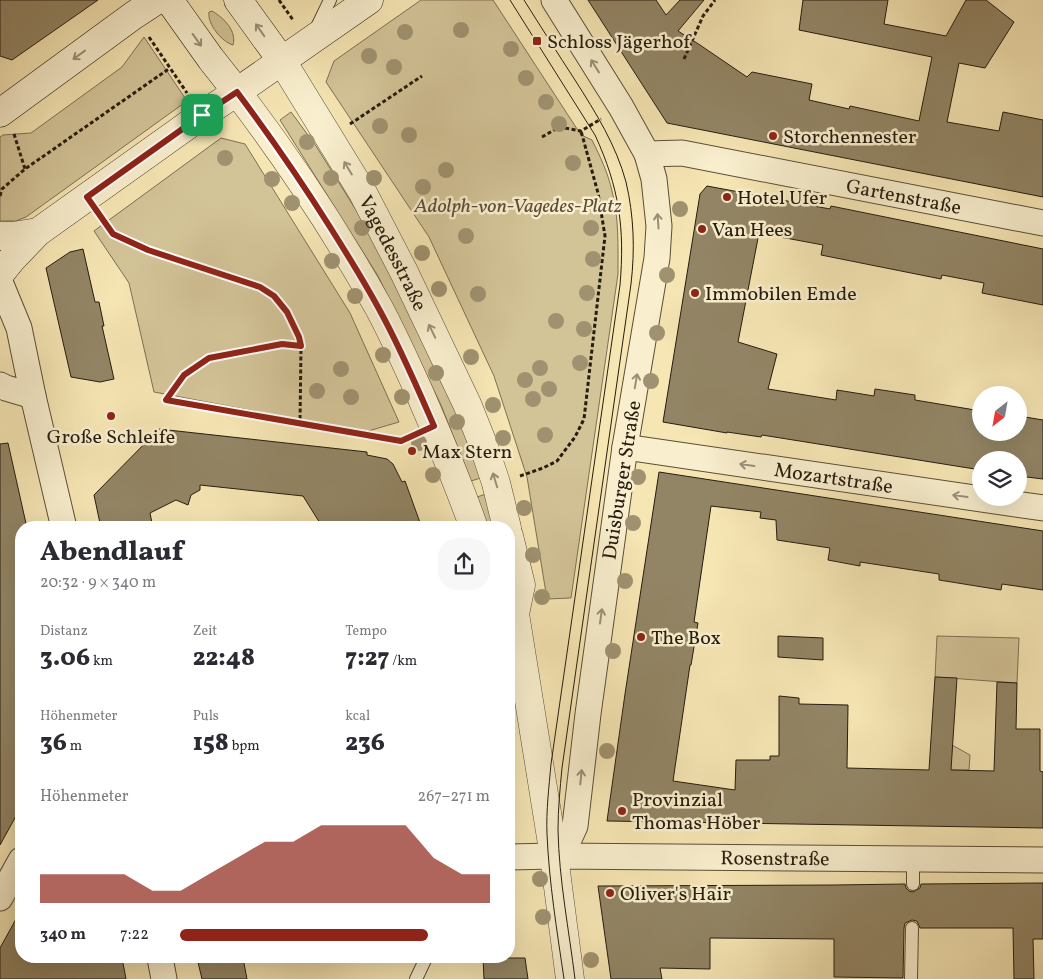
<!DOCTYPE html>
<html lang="de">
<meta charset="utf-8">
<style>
body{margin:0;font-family:Vollkorn,serif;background:#f7f7f7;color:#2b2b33;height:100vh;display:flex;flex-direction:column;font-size:19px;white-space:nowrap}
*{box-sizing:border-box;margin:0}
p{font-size:16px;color:#7c7c81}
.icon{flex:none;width:28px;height:28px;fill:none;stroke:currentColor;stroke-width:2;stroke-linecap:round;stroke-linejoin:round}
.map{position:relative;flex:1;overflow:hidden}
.details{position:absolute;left:15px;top:521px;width:500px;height:442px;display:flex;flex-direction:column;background:#fff;border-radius:20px;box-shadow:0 5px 20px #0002}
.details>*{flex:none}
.needle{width:32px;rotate:211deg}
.tools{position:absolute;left:972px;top:386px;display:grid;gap:10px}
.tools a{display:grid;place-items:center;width:55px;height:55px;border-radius:50%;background:#fff;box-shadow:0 5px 20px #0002;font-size:25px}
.pin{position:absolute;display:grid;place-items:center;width:42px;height:42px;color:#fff;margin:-21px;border-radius:10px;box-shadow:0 2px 8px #0006}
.round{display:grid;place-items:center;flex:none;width:52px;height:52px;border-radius:20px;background:#f7f7f7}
.summary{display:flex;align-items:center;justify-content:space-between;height:85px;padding:0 25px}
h1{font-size:28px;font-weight:800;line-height:38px}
.stats{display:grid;grid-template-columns:repeat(3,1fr);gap:8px;height:85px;padding:5px 25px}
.stats div{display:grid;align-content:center}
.stats b{font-size:25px;font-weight:800}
.stats small{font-size:14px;font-weight:400}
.stats p{font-size:14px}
.chart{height:140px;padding:10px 25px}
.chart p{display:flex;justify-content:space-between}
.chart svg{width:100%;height:90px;margin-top:5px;fill:#8f2418;opacity:.7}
ul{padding:0 25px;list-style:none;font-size:16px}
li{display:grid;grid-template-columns:80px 60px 1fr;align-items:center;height:38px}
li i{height:12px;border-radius:6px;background:#8f2418}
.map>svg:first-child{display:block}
.green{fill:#d3c498;stroke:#7c7054}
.building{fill:#928565;stroke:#261c0f}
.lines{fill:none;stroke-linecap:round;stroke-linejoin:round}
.service-casing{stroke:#5a4e38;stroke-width:14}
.minor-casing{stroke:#5a4e38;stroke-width:27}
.tertiary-casing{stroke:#5a4e38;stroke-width:29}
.secondary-casing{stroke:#261c0f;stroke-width:29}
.path{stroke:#261c0f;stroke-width:3;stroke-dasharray:4 2.5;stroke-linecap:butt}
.service{stroke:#f9efce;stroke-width:12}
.minor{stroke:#f9efce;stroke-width:25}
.tertiary{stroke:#f9efce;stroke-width:28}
.secondary{stroke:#f9efce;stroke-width:28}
.tram{stroke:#261c0f;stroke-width:1}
.tree{fill:#a09270}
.oneway{stroke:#9a9078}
.route-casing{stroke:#fff;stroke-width:10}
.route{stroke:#8f2418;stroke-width:6}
.poi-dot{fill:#8f2418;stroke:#f9efce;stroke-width:2}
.labels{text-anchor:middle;stroke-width:5;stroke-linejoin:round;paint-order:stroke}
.poi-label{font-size:20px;fill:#261c0f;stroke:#f9efce;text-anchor:start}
.street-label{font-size:20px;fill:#261c0f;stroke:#f9efce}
.park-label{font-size:20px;font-style:italic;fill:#5a4e38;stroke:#f9efce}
</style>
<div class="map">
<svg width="1043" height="979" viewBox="0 0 1043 979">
<rect width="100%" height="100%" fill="#f6e6b4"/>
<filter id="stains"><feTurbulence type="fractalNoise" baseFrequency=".004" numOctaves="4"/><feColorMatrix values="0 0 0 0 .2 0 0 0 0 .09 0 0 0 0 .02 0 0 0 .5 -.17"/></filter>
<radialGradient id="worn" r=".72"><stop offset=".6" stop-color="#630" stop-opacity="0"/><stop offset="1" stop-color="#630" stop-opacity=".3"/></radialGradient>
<g class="green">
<path d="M421 0H493L581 135 592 140C600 156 608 173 612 191 619 218 618 246 618 274L571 598 547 599 527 477 494 376 429 237 326 82 334 61Z"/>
<path d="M212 11C224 18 237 31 233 45 222 42 207 24 209 12Z"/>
<path d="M144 37 187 101 26 217 16 221H0V137L3 135 31 133 122 67Z"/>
<path d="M291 112 316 146 361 218 402 288 484 477 471 481 441 405 410 341 378 276 280 120Z"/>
<path d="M221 138 245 144 350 313 399 422 365 432 154 392 129 283 94 231Z"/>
<path d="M489 493 496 527H487L477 497Z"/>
<path d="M937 636 1019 638 1017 683 935 677Z"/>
<path d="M931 742 952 745 970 755 969 770H931Z"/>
</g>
<g class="building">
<path d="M0 0H98L12 60 0 56Z"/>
<path d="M588 0H656L666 15 680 0H704L678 31 700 45 747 77 752 72 812 84 809 100 849 109 850 106 919 121 932 57 799 30 803 0H888L884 24 946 36 966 0H986L1014 22 985 68 959 63 947 122 999 131 1003 112 1043 120V197L667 123Z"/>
<path d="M707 186 830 209 831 206 1043 249V305L982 293 984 283 942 275 941 279 821 255 823 245 759 233 738 342 777 354 768 389 836 400 837 390 874 396 875 389 915 395V400L981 411V432H1019V416L1043 420V479L1019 476V460H981V470L762 435 761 437 727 432V433L663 422 700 194Z"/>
<path d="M83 249 95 302H99L104 326H102L114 379 100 382 71 377 46 268 70 252Z"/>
<path d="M159 429 367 452V455L387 459 393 464 402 482 405 481 422 528H325L318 520 303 496 200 485V490L191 495 188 505 176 500 150 513 153 528H101L94 495Z"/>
<path d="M8 443 27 528H21V807L0 845V444Z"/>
<path d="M659 472 1043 531V590L1002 584 1001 590 939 580V574L860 562V566L828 560 830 548 777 540 776 520 760 518 761 512 711 506 694 622 698 623 691 665H690L673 781 735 790 736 760H770V756H779V696L799 698V704L848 705 847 768 929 770 935 677 957 678 951 770 994 771 997 682 1017 683 1016 729H1040V771L1043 772V828L607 821 625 694Z"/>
<path d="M778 636 823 638V660L778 657Z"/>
<path d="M1043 883V939H1033L1034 979H1014L1013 928H920L917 921 912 920 905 923 904 928 903 978 834 977V939L710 938V969L660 968 662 979H611L598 886 834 885 905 884 906 888 909 891 913 892 920 888 921 884Z"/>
<path d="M21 910V958H122L126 979H0V948Z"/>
<path d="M197 958H243L247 979H202Z"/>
<path d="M483 958H525L528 979H484Z"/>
</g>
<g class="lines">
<g class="service-casing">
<g id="service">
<path d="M315 31 330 0"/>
<path d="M913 884V859"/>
<path d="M416 979 426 958"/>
<path d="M911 979 912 928"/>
</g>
</g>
<g class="minor-casing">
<g id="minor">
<path d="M554 0 621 107 647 154 654 179 659 226 657 258 625 447 588 714 575 826 570 837 554 856"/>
<path id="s1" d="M647 154 682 153 1043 223"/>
<path d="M0 282 19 328 33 396 64 528"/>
<path d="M0 385 6 388 33 396"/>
<path id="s2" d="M625 447 1043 508"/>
<path id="s3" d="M509 857 554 856 1043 860"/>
<path d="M0 898 21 860"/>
<path d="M160 958 164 979"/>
</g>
</g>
<g class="tertiary-casing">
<g id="tertiary">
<path id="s4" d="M282 61 363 193 404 272 467 404 483 444 496 483 507 528"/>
<path d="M237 92C289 160 337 233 379 308 394 336 407 365 420 394 439 438 458 482 474 528"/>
<path d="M0 236H13L38 232"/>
<path d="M509 536 521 585 515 614 554 856 570 979"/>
</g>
</g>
<g class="secondary-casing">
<g id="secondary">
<path d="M169 0 211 59 237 92"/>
<path d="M238 0 282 61"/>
<path d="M0 113 134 15 157 0"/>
<path d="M0 274 12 259 38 232 202 115 237 92 369 0"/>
</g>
</g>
<g class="path">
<path d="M279 0 293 20"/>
<path d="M149 37 187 93"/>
<path d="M684 59 703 16 715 0"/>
<path d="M350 124 422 76"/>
<path d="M14 134 25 169"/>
<path d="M542 137 559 127 581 131 601 119"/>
<path d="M0 196 2 189 25 169 170 68"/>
<path d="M102 219 113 234 148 249 260 287 275 296 287 312 299 337 301 346 300 424"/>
<path d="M301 346 282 344 209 358 184 375 166 400 401 441 411 437"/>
<path d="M520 476 543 468 557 461 575 437 584 419 605 236 598 193 581 131"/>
</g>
<use href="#service" class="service"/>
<use href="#minor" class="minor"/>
<use href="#tertiary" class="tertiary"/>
<use href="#secondary" class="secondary"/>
<g class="tram">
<path d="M510 0 595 135C619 187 625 228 620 285L551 764C549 787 546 811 547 834 549 882 557 931 564 979"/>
<path d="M524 0C541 27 558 54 575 80 596 113 616 145 626 182 634 216 635 250 631 284L562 768C560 789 558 809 558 830 559 880 569 930 575 979"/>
</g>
</g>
<g class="tree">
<circle cx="461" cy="30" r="8"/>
<circle cx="405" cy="32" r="8"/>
<circle cx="511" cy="49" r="8"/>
<circle cx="369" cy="56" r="8"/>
<circle cx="394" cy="67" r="8"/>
<circle cx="526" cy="78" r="8"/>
<circle cx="546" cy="102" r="8"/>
<circle cx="559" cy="124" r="8"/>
<circle cx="380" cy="126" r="8"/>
<circle cx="409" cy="135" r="8"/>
<circle cx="307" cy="142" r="8"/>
<circle cx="225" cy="158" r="8"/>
<circle cx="573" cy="163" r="8"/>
<circle cx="446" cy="170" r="8"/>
<circle cx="331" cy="178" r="8"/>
<circle cx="374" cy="178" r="8"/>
<circle cx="272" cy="179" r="8"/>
<circle cx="423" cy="187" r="8"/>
<circle cx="292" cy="203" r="8"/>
<circle cx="680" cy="209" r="8"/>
<circle cx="362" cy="228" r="8"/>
<circle cx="591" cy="228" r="8"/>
<circle cx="466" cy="236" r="8"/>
<circle cx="422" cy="253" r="8"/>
<circle cx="593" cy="259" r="8"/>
<circle cx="332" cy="261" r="8"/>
<circle cx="667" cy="275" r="8"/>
<circle cx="439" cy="289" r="8"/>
<circle cx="587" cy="293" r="8"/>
<circle cx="478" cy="294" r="8"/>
<circle cx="355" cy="296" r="8"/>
<circle cx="556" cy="321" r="8"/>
<circle cx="584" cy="329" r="8"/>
<circle cx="657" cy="333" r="8"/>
<circle cx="383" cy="355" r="8"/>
<circle cx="471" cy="357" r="8"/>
<circle cx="580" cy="363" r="8"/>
<circle cx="540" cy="368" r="8"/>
<circle cx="341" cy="369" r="8"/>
<circle cx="436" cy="373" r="8"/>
<circle cx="525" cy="380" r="8"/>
<circle cx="651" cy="381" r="8"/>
<circle cx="549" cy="389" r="8"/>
<circle cx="317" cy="391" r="8"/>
<circle cx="351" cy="397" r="8"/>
<circle cx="402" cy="397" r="8"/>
<circle cx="533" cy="399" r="8"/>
<circle cx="493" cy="405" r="8"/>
<circle cx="457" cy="422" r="8"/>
<circle cx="545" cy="435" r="8"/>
<circle cx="503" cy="438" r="8"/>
<circle cx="419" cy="443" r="8"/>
<circle cx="433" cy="475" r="8"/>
<circle cx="638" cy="477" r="8"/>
<circle cx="524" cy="508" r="8"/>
<circle cx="633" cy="523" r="8"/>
<circle cx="533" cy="555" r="8"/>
<circle cx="625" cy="581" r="8"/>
<circle cx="542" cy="597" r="8"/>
<circle cx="613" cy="651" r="8"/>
<circle cx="607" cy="751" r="8"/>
<circle cx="540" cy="879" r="8"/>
<circle cx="543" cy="917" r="8"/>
<circle cx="591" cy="960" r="8"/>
</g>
<defs><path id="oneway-shaft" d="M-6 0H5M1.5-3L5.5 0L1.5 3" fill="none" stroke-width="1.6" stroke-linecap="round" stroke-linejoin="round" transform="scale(1.25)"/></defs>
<g class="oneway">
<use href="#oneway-shaft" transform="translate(260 30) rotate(-125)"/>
<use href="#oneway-shaft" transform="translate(197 40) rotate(54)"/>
<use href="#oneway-shaft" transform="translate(79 55) rotate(144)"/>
<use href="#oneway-shaft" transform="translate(595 66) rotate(-122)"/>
<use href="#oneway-shaft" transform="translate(348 168) rotate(-121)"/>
<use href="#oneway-shaft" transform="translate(658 221) rotate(-94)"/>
<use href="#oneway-shaft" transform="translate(432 331) rotate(-116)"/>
<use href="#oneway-shaft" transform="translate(636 381) rotate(-80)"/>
<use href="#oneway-shaft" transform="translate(747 465) rotate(-172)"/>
<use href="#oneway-shaft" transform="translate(495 480) rotate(-107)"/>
<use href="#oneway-shaft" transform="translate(960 496) rotate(-172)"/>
<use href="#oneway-shaft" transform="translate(601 616) rotate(-82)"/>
<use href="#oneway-shaft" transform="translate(581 777) rotate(-84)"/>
</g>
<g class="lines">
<g class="route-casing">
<path id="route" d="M237 92C270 136 301 181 330 227 347 254 364 281 379 309 400 347 417 387 434 426L401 441 166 400 184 375 209 358 282 344 301 346 299 337 287 312 274 296 260 287 175 259 148 250 113 234 87 197 202 115Z"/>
</g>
<use href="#route" class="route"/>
</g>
<g class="poi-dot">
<rect x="532" y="36" width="10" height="10" rx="2.5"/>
<circle cx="773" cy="136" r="5"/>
<circle cx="727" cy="197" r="5"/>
<circle cx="702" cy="229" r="5"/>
<circle cx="695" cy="293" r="5"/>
<circle cx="111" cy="416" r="5"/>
<circle cx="412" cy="451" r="5"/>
<circle cx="641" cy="637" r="5"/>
<circle cx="622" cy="811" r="5"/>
<circle cx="610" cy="893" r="5"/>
</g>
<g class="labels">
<g class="poi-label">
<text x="547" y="48">Schloss Jägerhof</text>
<text x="783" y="143">Storchennester</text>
<text x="737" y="204">Hotel Ufer</text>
<text x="712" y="236">Van Hees</text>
<text x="705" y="300">Immobilen Emde</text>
<text x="111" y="443" text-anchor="middle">Große Schleife</text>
<text x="422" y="458">Max Stern</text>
<text x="651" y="644">The Box</text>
<text x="632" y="806">Provinzial<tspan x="632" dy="23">Thomas Höber</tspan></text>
<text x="620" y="900">Oliver's Hair</text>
</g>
<g class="street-label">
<text dy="7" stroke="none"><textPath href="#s1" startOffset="261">Gartenstraße</textPath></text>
<text dy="7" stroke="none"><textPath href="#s4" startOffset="222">Vagedesstraße</textPath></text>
<text dy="7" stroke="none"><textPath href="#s2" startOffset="211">Mozartstraße</textPath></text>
<text transform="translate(621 480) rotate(-81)" y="7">Duisburger Straße</text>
<text dy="7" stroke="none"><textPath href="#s3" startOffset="266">Rosenstraße</textPath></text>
</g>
<g class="park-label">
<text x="518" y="212">Adolph-von-Vagedes-Platz</text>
</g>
</g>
<rect width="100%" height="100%" filter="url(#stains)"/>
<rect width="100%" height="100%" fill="url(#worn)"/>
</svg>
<div class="tools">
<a><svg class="needle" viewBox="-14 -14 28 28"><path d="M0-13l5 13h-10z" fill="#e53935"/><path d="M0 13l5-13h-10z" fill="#7c7c81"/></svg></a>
<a><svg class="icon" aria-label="layers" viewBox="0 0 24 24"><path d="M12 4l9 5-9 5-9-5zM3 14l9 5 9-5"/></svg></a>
</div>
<div class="pin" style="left:202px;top:115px;background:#1e9e55"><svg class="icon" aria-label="arrive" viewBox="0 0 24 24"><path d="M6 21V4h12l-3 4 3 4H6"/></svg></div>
<section class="details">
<div class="summary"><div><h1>Abendlauf</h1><p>20:32 · 9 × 340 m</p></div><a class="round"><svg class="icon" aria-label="share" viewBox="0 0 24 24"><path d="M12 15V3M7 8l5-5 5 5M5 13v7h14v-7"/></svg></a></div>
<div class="stats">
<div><p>Distanz</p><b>3.06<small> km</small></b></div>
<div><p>Zeit</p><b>22:48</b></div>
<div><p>Tempo</p><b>7:27<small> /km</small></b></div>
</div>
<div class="stats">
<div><p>Höhenmeter</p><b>36<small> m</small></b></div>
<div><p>Puls</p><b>158<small> bpm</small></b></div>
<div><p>kcal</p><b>236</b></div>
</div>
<div class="chart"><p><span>Höhenmeter</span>267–271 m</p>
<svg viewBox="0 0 160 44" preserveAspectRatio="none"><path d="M0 44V30L10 30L20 30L30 30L40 38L50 38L60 30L70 22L80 14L90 14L100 6L110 6L120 6L130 6L140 22L150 30L160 30V44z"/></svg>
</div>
<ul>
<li><b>340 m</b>7:22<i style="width:80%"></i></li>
</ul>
</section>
</div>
